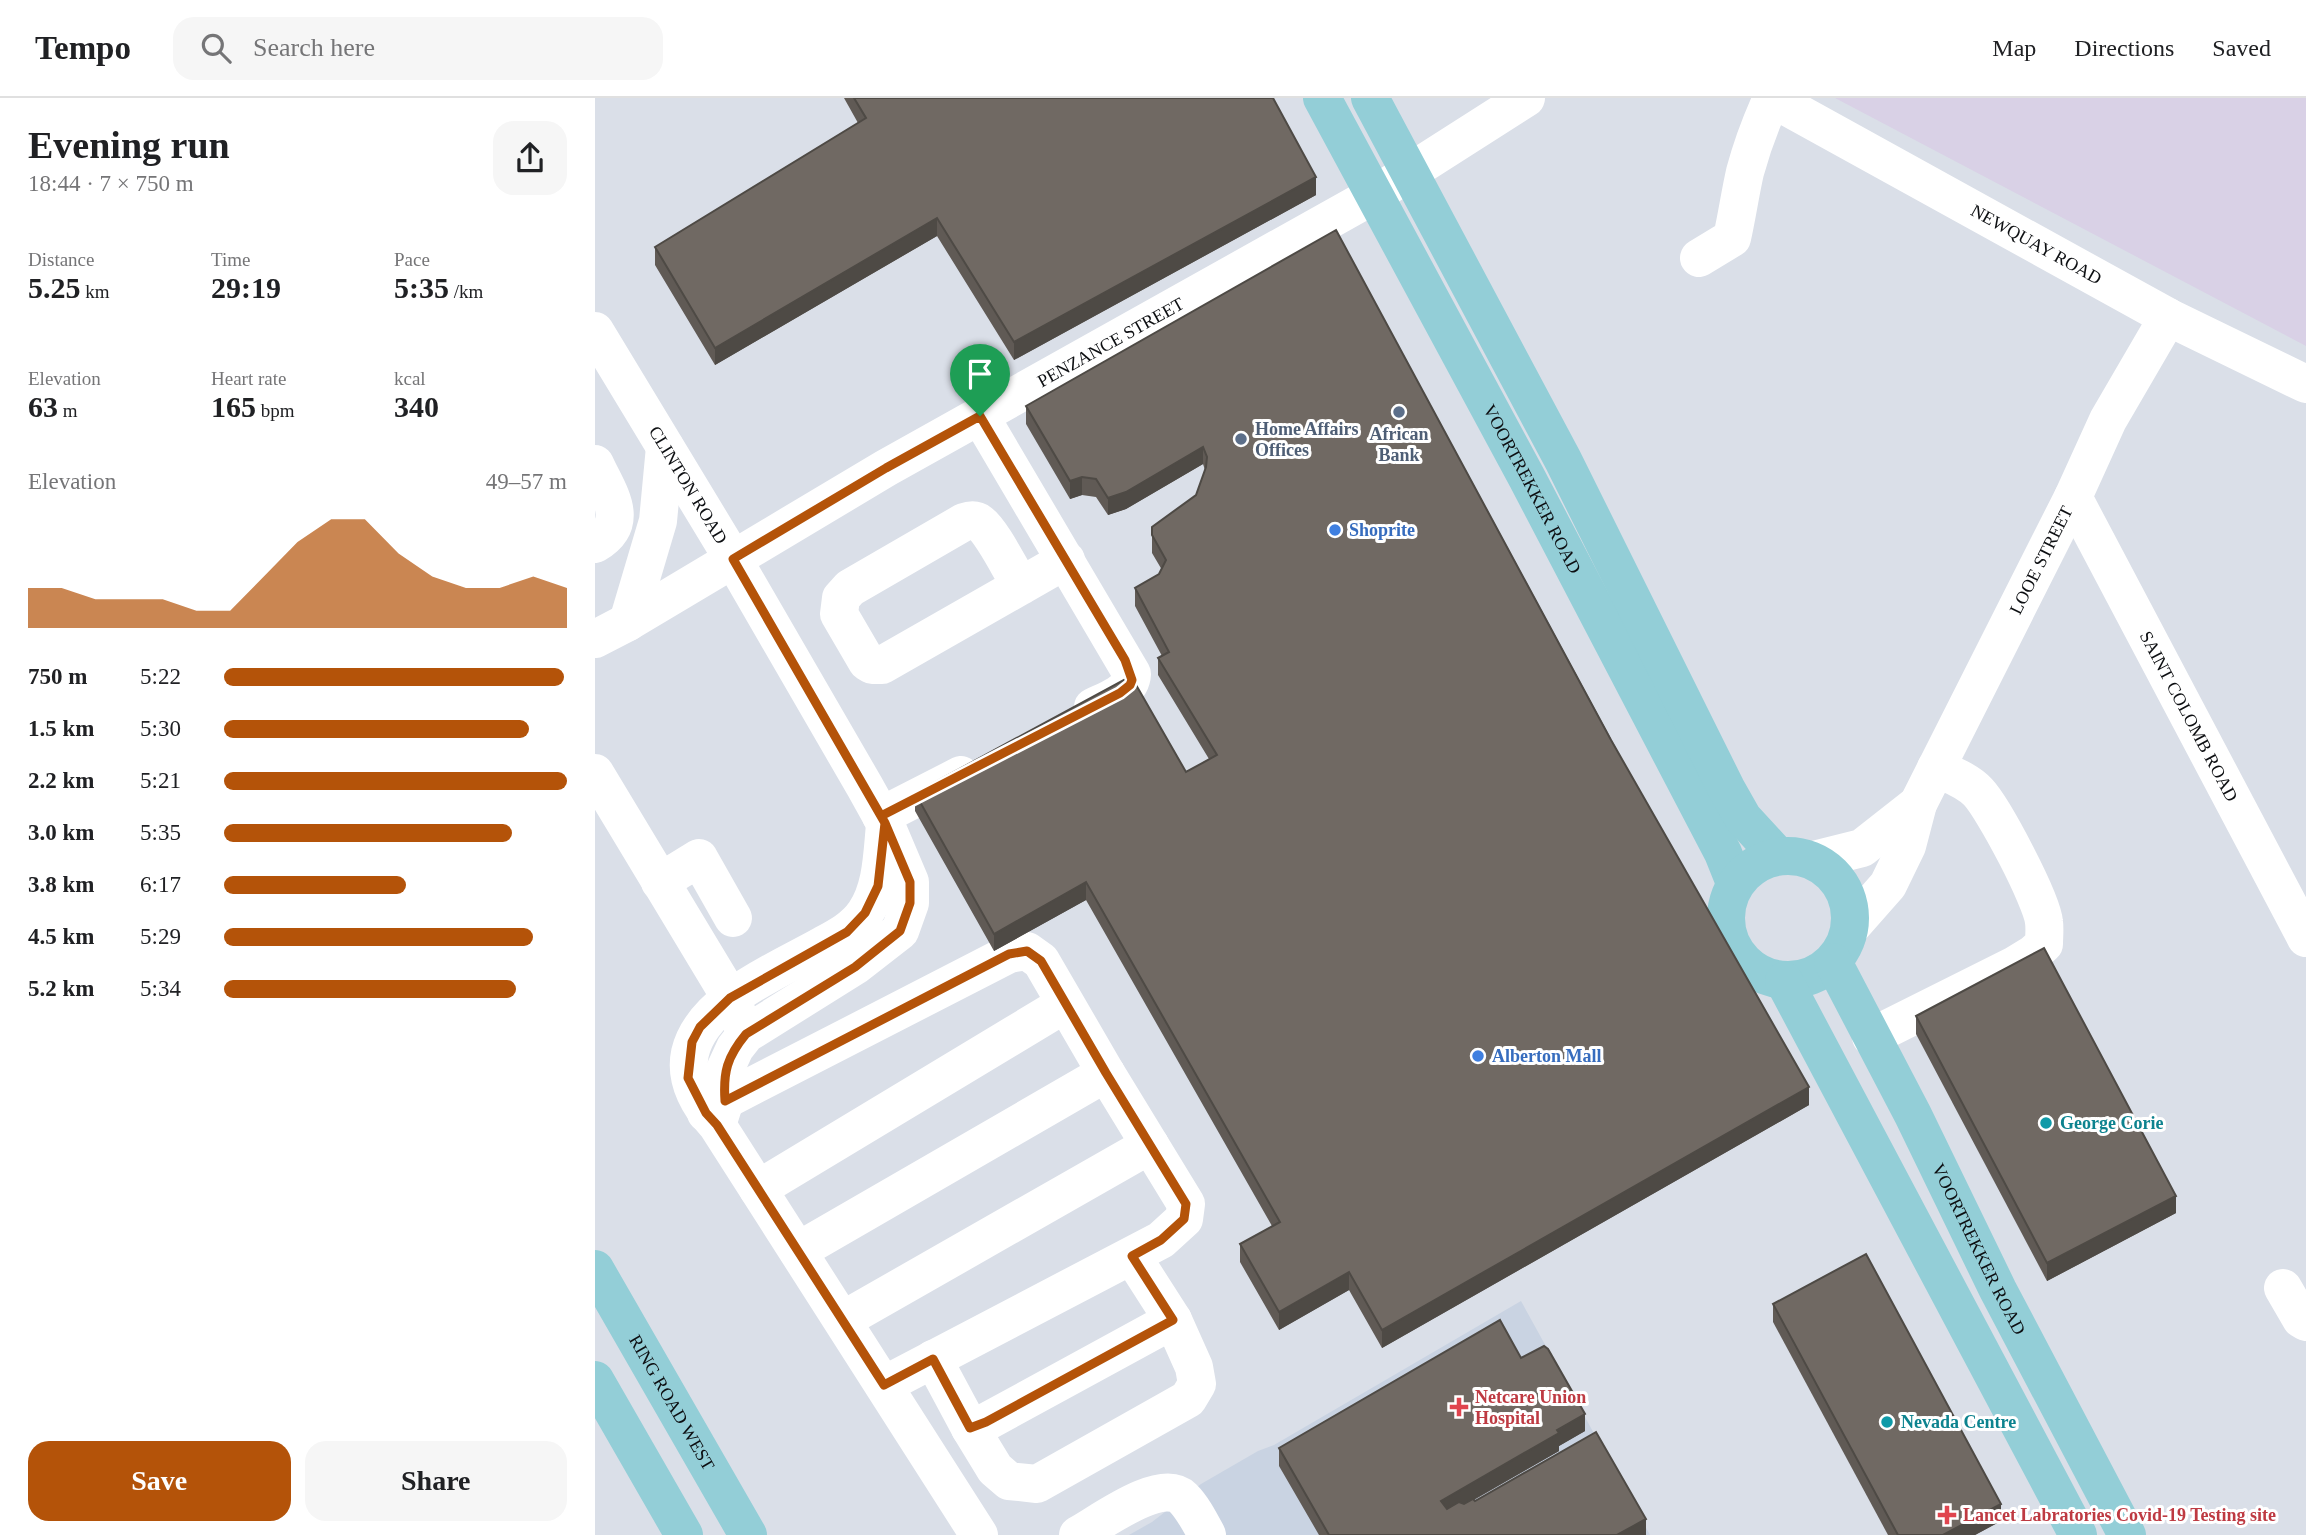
<!DOCTYPE html>
<meta charset="utf-8">
<style>
body{margin:0;font-family:"Times New Roman",serif;background:#f6f6f6;color:#202124;height:100vh;display:flex;flex-direction:column;font-size:26px;white-space:nowrap}
*{box-sizing:border-box;margin:0}
p{font-size:23px;color:#757577}
.icon{flex:none;width:38px;height:38px;fill:none;stroke:currentColor;stroke-width:2;stroke-linecap:round;stroke-linejoin:round}
.map{position:relative;flex:1;overflow:hidden}
.drawer{display:flex;flex-direction:column;background:#fff;width:595px}
.drawer>*{flex:none}
.pin{position:absolute;display:grid;place-items:center;width:60px;height:60px;color:#fff;margin:-72px -30px;border-radius:50% 50% 50% 0;rotate:-45deg;box-shadow:0 0 7px #0007}
.pin .icon{rotate:45deg}
.round{display:grid;place-items:center;flex:none;width:74px;height:74px;border-radius:21px;background:#f6f6f6}
.overview{display:flex;align-items:center;justify-content:space-between;height:119px;padding:0 28px}
h1{font-size:38px;font-weight:700;line-height:52px}
.metrics{display:grid;grid-template-columns:repeat(3,1fr);gap:10px;height:119px;padding:7px 28px}
.metrics div{display:grid;align-content:center}
.metrics b{font-size:30px;font-weight:700}
.metrics small{font-size:19px;font-weight:400}
.metrics p{font-size:19px}
.chart{height:196px;padding:14px 28px}
.chart p{display:flex;justify-content:space-between}
.chart svg{width:100%;height:126px;margin-top:7px;fill:#b45309;opacity:.7}
.cta{display:flex;gap:14px;margin-top:auto;padding:14px 28px}
.cta a{flex:1;height:80px;border-radius:21px;background:#b45309;color:#fff;font-size:28px;font-weight:700;line-height:80px;text-align:center}
.cta a+a{background:#f6f6f6;color:#202124}
ul{padding:0 28px;list-style:none;font-size:23px}
li{display:grid;grid-template-columns:112px 84px 1fr;align-items:center;height:52px}
li i{height:18px;border-radius:9px;background:#b45309}
header{display:flex;align-items:center;gap:42px;box-sizing:border-box;height:98px;padding:0 35px;background:#fff;border-bottom:2px solid #e0e0e0}
header strong{font-size:33px}
nav{display:flex;gap:38px;margin-inline-start:auto;font-size:24px}
.search{width:490px;height:63px;background:#f6f6f6;display:flex;align-items:center;gap:18px;box-sizing:border-box;padding:0 24px;border-radius:21px;color:#757577;font-size:26px}
main{display:flex;flex:1;min-height:0}
.map>svg:first-child{display:block}
.built{fill:#c9d3e2}
.education{fill:#d9d1e6}
.lines{fill:none;stroke-linecap:round;stroke-linejoin:round}
.minor{stroke:#fff;stroke-width:38}
.major{stroke:#93ced7;stroke-width:38}
.wall{fill:#605a55}
.shaded-wall{fill:#4e4a45}
.building{fill:#706963;stroke:#4e4a45;stroke-width:2}
.route-casing{stroke:#fff;stroke-width:14}
.route{stroke:#b45309;stroke-width:9}
.service-dot{fill:#5c6f8a;stroke:#fff;stroke-width:2.5}
.shop-dot{fill:#3f7fe0;stroke:#fff;stroke-width:2.5}
.culture-dot{fill:#0f9aa8;stroke:#fff;stroke-width:2.5}
.health-dot{fill:#e0444e;stroke:#fff;stroke-width:2.5}
.labels{text-anchor:middle;stroke-width:6;stroke-linejoin:round;paint-order:stroke}
.street-label{font-size:18px;fill:#0d0f12;stroke:#fff}
.service-label{font-size:18px;font-weight:bold;fill:#4e5e75;stroke:#fff;text-anchor:start}
.shop-label{font-size:18px;font-weight:bold;fill:#366cbe;stroke:#fff;text-anchor:start}
.culture-label{font-size:18px;font-weight:bold;fill:#0d838f;stroke:#fff;text-anchor:start}
.health-label{font-size:18px;font-weight:bold;fill:#be3a42;stroke:#fff;text-anchor:start}
</style>
<header>
<strong>Tempo</strong>
<div class="search"><svg class="icon" aria-label="search" viewBox="0 0 24 24"><circle cx="10" cy="10" r="6"/><path d="M15 15l6 6"/></svg>Search here</div>
<nav><a>Map</a><a>Directions</a><a>Saved</a></nav>
</header>
<main>
<section class="drawer">
<div class="overview"><div><h1>Evening run</h1><p>18:44 · 7 × 750 m</p></div><a class="round"><svg class="icon" aria-label="share" viewBox="0 0 24 24"><path d="M12 15V3M7 8l5-5 5 5M5 13v7h14v-7"/></svg></a></div>
<div class="metrics">
<div><p>Distance</p><b>5.25<small> km</small></b></div>
<div><p>Time</p><b>29:19</b></div>
<div><p>Pace</p><b>5:35<small> /km</small></b></div>
</div>
<div class="metrics">
<div><p>Elevation</p><b>63<small> m</small></b></div>
<div><p>Heart rate</p><b>165<small> bpm</small></b></div>
<div><p>kcal</p><b>340</b></div>
</div>
<div class="chart"><p><span>Elevation</span>49–57 m</p>
<svg viewBox="0 0 160 44" preserveAspectRatio="none"><path d="M0 44V30L10 30L20 34L30 34L40 34L50 38L60 38L70 26L80 14L90 6L100 6L110 18L120 26L130 30L140 30L150 26L160 30V44z"/></svg>
</div>
<ul>
<li><b>750 m</b>5:22<i style="width:99%"></i></li>
<li><b>1.5 km</b>5:30<i style="width:89%"></i></li>
<li><b>2.2 km</b>5:21<i style="width:100%"></i></li>
<li><b>3.0 km</b>5:35<i style="width:84%"></i></li>
<li><b>3.8 km</b>6:17<i style="width:53%"></i></li>
<li><b>4.5 km</b>5:29<i style="width:90%"></i></li>
<li><b>5.2 km</b>5:34<i style="width:85%"></i></li>
</ul>
<div class="cta"><a>Save</a><a>Share</a></div>
</section>
<div class="map">
<svg width="1711" height="1437" viewBox="0 0 1711 1437">
<rect width="100%" height="100%" fill="#dadfe8"/>
<path class="built" d="M926 1203 1055 1437H534L557 1424 606 1386 663 1353 679 1347Z"/>
<path class="education" d="M1240 0H1711V248Z"/>
<g class="lines">
<g class="minor">
<path id="s1" d="M1176 0 1573 219 1711 286"/>
<path d="M1104 160 1137 140C1142 118 1145 96 1150 74 1157 48 1166 24 1177 0"/>
<path id="s2" d="M0 233 138 461 270 689 290 725 315 784V805L305 833 260 868 151 936 140 950 128 976 130 1002 124 1021"/>
<path d="M385 318 537 576C536 595 512 602 498 609"/>
<path d="M0 366C13 395 37 424 0 446"/>
<path id="s3" d="M1478 399 1711 840"/>
<path d="M426 488C416 473 398 435 385 425 380 421 375 422 369 424L255 490 246 500 244 516 272 564 277 567H287L471 462"/>
<path d="M33 524 63 423 70 349"/>
<path id="s4" d="M0 541 33 524 291 370 779 97 931 0"/>
<path d="M0 675 135 899 146 924"/>
<path d="M286 718 366 677"/>
<path d="M290 727C287 757 287 790 270 815 260 830 243 839 228 847 184 872 107 902 95 955 89 983 104 1007 122 1027L384 1437"/>
<path d="M1219 762 1267 750 1323 706"/>
<path d="M65 784 104 760 138 820"/>
<path id="s5" d="M1256 829 1293 787 1312 748 1323 706 1478 399 1513 322 1573 219"/>
<path d="M1276 939 1420 867 1438 856 1449 846C1449 839 1450 831 1449 824 1447 802 1399 711 1383 694 1372 682 1356 677 1341 670"/>
<path d="M111 1015 130 1002 414 856 432 853 446 863 511 975 591 1106 589 1121 566 1142 289 1287"/>
<path d="M163 1091 470 906"/>
<path d="M203 1153 511 975"/>
<path d="M1688 1190 1706 1221 1711 1224"/>
<path d="M248 1222 555 1047"/>
<path d="M338 1261 375 1330 391 1324 578 1222 537 1158"/>
<path d="M375 1330 400 1371 414 1383 442 1386 593 1301 602 1286 599 1269 578 1222"/>
<path d="M483 1437C505 1425 566 1379 588 1400 598 1410 605 1424 612 1437"/>
</g>
<g class="major">
<path id="s6" d="M727 0 932 380 1128 755 1140 785"/>
<path d="M775 0 968 362 1131 690 1148 720 1182 757"/>
<circle cx="1193" cy="820" r="62"/>
<path id="s7" d="M1238 864 1318 1017 1403 1192 1532 1437"/>
<path d="M1189 883 1483 1437"/>
<path id="s8" d="M0 1171 153 1437"/>
<path d="M0 1282 89 1437"/>
</g>
</g>
<g class="wall">
<path d="M249 0H678L721 97 419 262 342 138 120 267 60 167V149L263 25Z"/>
<path d="M741 132 1214 1007 787 1250 754 1192 684 1232 645 1164V1146L677 1128 491 802 399 853 320 713V695L591 674 614 661 563 577V560L567 558 540 508V490L564 476 567 472 557 455V429L601 397 610 372 608 366 531 411 513 417 501 399 487 397 475 401 431 326V308Z"/>
<path d="M1321 918 1581 1115 1452 1183 1321 936Z"/>
<path d="M1178 1206 1406 1423 1380 1437H1293L1178 1224Z"/>
<path d="M926 1260 990 1333 964 1348V1353L879 1402 880 1403 1051 1437H724L684 1368V1350Z"/>
</g>
<g class="shaded-wall">
<path d="M721 79V97L419 262V244Z"/>
<path d="M342 120V138L120 267V250Z"/>
<path d="M608 349V366L531 411 513 417V400Z"/>
<path d="M487 379V397L475 401V383Z"/>
<path d="M491 784V802L399 853V836Z"/>
<path d="M1214 989V1007L787 1250V1232Z"/>
<path d="M1581 1098V1115L1452 1183V1165Z"/>
<path d="M754 1174V1192L684 1232V1214Z"/>
<path d="M990 1316V1333L964 1348V1353L846 1420V1403Z"/>
<path d="M1406 1406V1423L1380 1437H1348Z"/>
<path d="M1051 1421V1437H1022Z"/>
</g>
<g class="building">
<path d="M259 0H678L721 79 419 244 342 120 120 250 60 149 271 20Z"/>
<path d="M741 132 1016 642 1214 989 787 1232 754 1174 684 1214 645 1146 685 1124 491 784 399 836 320 695 536 578 591 674 622 657 563 560 574 554 540 490 564 476 571 462 557 437V429L601 397 611 369 612 359 608 349 531 394 513 400 501 381 487 379 475 383 431 308Z"/>
<path d="M1449 850 1581 1098 1452 1165 1321 918Z"/>
<path d="M1271 1156 1406 1406 1348 1437H1303L1178 1206Z"/>
<path d="M905 1222 926 1260 949 1248 953 1251 990 1316 962 1332 964 1335 846 1403 852 1411 864 1404 869 1406 878 1401 880 1403 1001 1334 1051 1421 1022 1437H734L684 1350Z"/>
</g>
<g class="lines">
<g class="route-casing">
<path id="route" d="M385 318 291 370 138 461 290 725 283 788 270 815 252 834 135 900 105 929 97 944 93 980 111 1015 122 1027 289 1287 338 1261 375 1330 391 1324 578 1222 537 1158 566 1142 589 1121 591 1106 511 975 446 863 432 853 414 856 130 1003C128 974 132 959 151 936L260 869 305 833 315 805V784L290 725 286 718 525 595 535 587 537 582 530 562 385 318"/>
</g>
<use href="#route" class="route"/>
</g>
<g class="service-dot">
<circle cx="804" cy="314" r="7"/>
<circle cx="646" cy="341" r="7"/>
</g>
<g class="shop-dot">
<circle cx="740" cy="432" r="7"/>
<circle cx="883" cy="958" r="7"/>
</g>
<g class="culture-dot">
<circle cx="1451" cy="1025" r="7"/>
<circle cx="1292" cy="1324" r="7"/>
</g>
<g class="health-dot">
<path d="M860.5 1298.5h7v7h7v7h-7v7h-7v-7h-7v-7h7z"/>
<path d="M1348.5 1406.5h7v7h7v7h-7v7h-7v-7h-7v-7h7z"/>
</g>
<g class="labels">
<g class="street-label">
<text dy="6" stroke="none"><textPath href="#s1" startOffset="303">NEWQUAY ROAD</textPath></text>
<text dy="6" stroke="none"><textPath href="#s4" startOffset="595">PENZANCE STREET</textPath></text>
<text dy="6" stroke="none"><textPath href="#s2" startOffset="180">CLINTON ROAD</textPath></text>
<text dy="6" stroke="none"><textPath href="#s6" startOffset="444">VOORTREKKER ROAD</textPath></text>
<text dy="6" stroke="none"><textPath href="#s5" startOffset="416">LOOE STREET</textPath></text>
<text dy="6" stroke="none"><textPath href="#s3" startOffset="248">SAINT COLOMB ROAD</textPath></text>
<text dy="6" stroke="none"><textPath href="#s7" startOffset="322">VOORTREKKER ROAD</textPath></text>
<text dy="6" stroke="none"><textPath href="#s8" startOffset="154">RING ROAD WEST</textPath></text>
</g>
<g class="service-label">
<text x="660" y="337">Home Affairs<tspan x="660" dy="21">Offices</tspan></text>
<text x="804" y="342" text-anchor="middle">African<tspan x="804" dy="21">Bank</tspan></text>
</g>
<g class="shop-label">
<text x="754" y="438">Shoprite</text>
<text x="897" y="964">Alberton Mall</text>
</g>
<g class="culture-label">
<text x="1465" y="1031">George Corie</text>
<text x="1306" y="1330">Nevada Centre</text>
</g>
<g class="health-label">
<text x="880" y="1305">Netcare Union<tspan x="880" dy="21">Hospital</tspan></text>
<text x="1368" y="1423">Lancet Labratories Covid-19 Testing site</text>
</g>
</g>
</svg>
<div class="pin" style="left:385px;top:318px;background:#1e9e55"><svg class="icon" aria-label="arrive" viewBox="0 0 24 24"><path d="M6 21V4h12l-3 4 3 4H6"/></svg></div>
</div>
</main>
